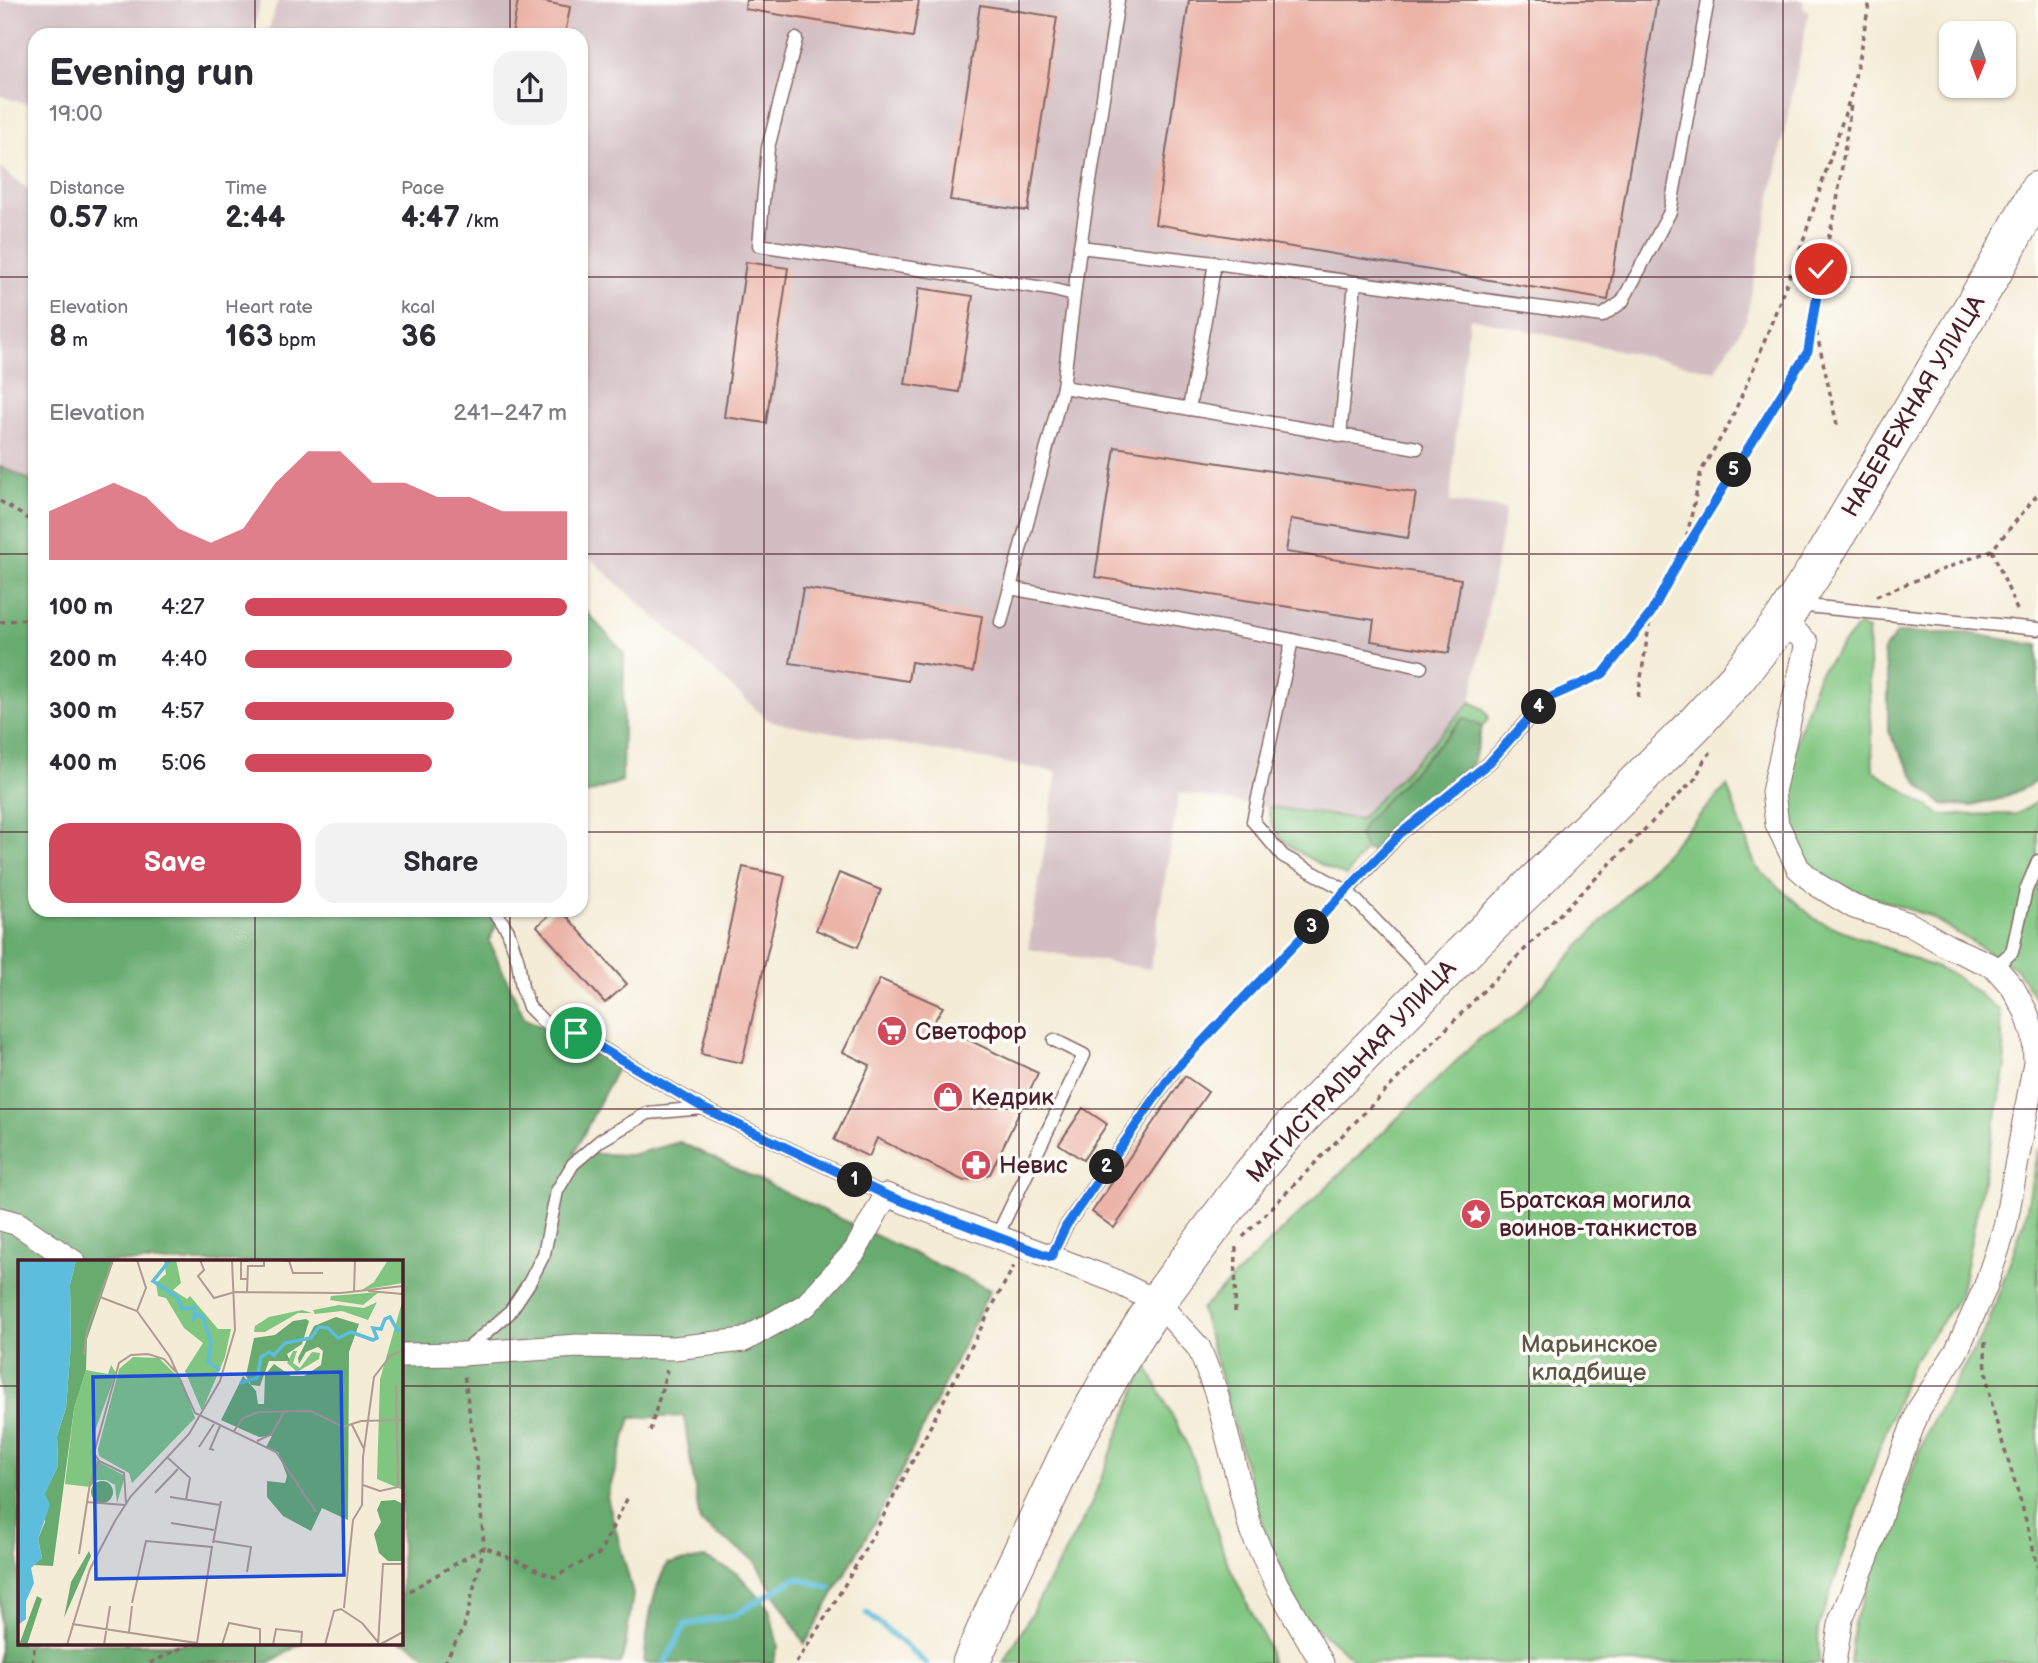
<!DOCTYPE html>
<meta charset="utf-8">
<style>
body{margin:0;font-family:"Balsamiq Sans",sans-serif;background:#f2f2f3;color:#2b2b33;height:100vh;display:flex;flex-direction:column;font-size:26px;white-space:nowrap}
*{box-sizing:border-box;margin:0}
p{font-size:23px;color:#7c7c81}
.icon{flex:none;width:38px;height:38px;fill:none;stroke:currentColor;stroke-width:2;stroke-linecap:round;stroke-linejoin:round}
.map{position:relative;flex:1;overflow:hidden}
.details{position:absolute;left:28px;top:28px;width:560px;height:889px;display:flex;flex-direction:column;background:#fff;border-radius:21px;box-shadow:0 2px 5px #0004}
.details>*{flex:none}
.needle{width:46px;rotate:181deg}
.controls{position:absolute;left:1939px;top:21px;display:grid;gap:14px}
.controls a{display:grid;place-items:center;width:77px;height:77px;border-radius:14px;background:#fff;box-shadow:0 2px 5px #0004;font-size:35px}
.pin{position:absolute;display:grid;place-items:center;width:60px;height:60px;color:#fff;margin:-30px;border:4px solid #fff;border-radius:50%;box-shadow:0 2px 7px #0007}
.km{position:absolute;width:35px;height:35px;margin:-18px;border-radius:50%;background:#222;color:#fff;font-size:19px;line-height:35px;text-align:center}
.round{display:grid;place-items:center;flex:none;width:74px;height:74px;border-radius:21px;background:#f2f2f3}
.headline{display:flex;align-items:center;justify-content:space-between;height:119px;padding:0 21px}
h1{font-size:38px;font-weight:700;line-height:52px}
.metrics{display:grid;grid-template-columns:repeat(3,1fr);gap:10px;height:119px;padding:7px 21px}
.metrics div{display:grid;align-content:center}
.metrics b{font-size:30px;font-weight:700}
.metrics small{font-size:19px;font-weight:400}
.metrics p{font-size:19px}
.chart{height:196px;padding:14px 21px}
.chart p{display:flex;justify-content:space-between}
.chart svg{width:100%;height:126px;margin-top:7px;fill:#d1495b;opacity:.7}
.button{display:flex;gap:14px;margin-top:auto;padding:14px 21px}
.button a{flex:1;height:80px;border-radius:21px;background:#d1495b;color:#fff;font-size:28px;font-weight:700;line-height:80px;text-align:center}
.button a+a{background:#f2f2f3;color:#2b2b33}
ul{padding:0 21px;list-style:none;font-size:23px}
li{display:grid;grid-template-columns:112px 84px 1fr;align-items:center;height:52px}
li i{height:18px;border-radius:9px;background:#d1495b}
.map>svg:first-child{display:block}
.industrial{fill:#d2bec2}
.green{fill:#80c681;stroke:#657256;stroke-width:2}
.forest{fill:#68ab6f;stroke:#59654d;stroke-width:2}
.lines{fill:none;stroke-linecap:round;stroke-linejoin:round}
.stream{stroke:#5dbddc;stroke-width:6}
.building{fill:#ecb3a7}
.service-casing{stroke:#866767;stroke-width:15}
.minor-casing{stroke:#866767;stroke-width:25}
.primary-casing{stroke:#866767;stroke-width:39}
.path{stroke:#866767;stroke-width:3.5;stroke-dasharray:5 5;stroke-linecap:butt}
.service{stroke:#fff;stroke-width:12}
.minor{stroke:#fff;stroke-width:23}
.primary{stroke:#fff;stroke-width:37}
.route-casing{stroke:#fff;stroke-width:14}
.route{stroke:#1a73e8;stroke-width:9}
.grid{fill:none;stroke:#4a1f2b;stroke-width:2;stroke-opacity:0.55}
.labels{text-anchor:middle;stroke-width:7;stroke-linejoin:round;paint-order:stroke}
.street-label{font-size:24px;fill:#4a1f2b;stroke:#fdfcf7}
.poi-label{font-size:24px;fill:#4a1f2b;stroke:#fdfcf7;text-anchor:start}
.park-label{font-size:24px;fill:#5d5949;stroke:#fdfcf7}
.inset-river{fill:none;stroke:#5dbddc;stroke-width:3.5}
.inset-road{fill:none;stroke:#b09a92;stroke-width:2}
.view{fill:#1d4ed8;fill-opacity:0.15;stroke:#1d4ed8;stroke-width:3.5}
.inset-edge{fill:none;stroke:#4a1f2b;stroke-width:3.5}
</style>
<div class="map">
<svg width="2038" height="1663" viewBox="0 0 2038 1663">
<rect width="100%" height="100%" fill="#fdfcf7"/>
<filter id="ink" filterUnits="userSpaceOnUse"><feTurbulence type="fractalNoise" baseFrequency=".0143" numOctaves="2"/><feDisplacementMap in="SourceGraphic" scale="14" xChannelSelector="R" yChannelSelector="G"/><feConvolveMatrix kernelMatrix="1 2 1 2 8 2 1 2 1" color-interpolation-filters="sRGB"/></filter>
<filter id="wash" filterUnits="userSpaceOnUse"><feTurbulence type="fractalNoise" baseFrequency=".00686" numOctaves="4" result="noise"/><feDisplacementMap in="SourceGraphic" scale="28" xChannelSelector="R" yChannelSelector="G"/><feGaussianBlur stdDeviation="1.57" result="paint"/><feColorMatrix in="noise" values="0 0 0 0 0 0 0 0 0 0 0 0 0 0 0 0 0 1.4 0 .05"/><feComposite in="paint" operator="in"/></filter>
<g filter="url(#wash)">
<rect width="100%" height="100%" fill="#f4ecd7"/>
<g class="industrial">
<path d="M0 0H261L252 35H35V106L0 96Z"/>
<path d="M278 0H1803V7L1809 12 1746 320 1715 371 1470 318 1460 387 1450 502 1506 509 1471 702 1360 819 1243 804 1179 792 1150 969 1028 949 1057 772 769 721 581 550V35H267Z"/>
<path d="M0 167 35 196V483L0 466Z"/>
</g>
<g class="green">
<path d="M1858 626 1868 630 1873 770 1941 815 2017 814 2038 801V1002L2016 969 1929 916 1833 884 1790 846 1783 779 1819 673Z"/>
<path d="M1471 702 1484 709 1489 718 1482 727 1463 718 1366 821 1359 835 1365 850 1346 876C1319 864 1266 843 1269 807L1360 819Z"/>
<path d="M1727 786 1756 867 1816 920 1954 975 1999 1010 2006 1067 1960 1295 1910 1367 1878 1452 1818 1629 1819 1663H1358L1302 1616 1264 1531 1201 1309 1481 1037 1514 1017Z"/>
<path d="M2038 1148V1663H1850L1854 1623 1928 1429 1988 1325 2025 1218Z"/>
<path d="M1146 1364 1192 1455 1225 1557 1268 1647 1271 1663H1004L1090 1507Z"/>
</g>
<g class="forest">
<path d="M0 466 35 483V910H503L489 941 525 1019 620 1062 574 1153 630 1155 680 1142 990 1290 890 1495 805 1644 754 1560 700 1522 684 1416 631 1418 607 1497 633 1594 624 1654 620 1663H435L408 1642H401V1262H19V1644H300L269 1663H0Z"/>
<path d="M581 606 624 653 622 781 581 796Z"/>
<path d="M1897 633H1967L2038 645V778L2027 787 2000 799 1971 806 1942 804 1920 786 1888 732V680L1883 651Z"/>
<path d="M1464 718 1482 727 1473 763 1449 786 1395 824 1385 837 1378 852 1365 850 1359 835 1366 821Z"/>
<path d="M705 1558 738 1574 769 1608 778 1646 773 1663H644C648 1626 650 1597 667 1564Z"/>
</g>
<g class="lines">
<g class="stream">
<path d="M867 1613 926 1663"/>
<path d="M665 1663 685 1625 735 1615 796 1578 831 1588"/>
</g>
</g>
<g id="blocks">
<g class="building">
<path d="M518 0H535L570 7 565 35H512Z"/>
<path d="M746 0H919L913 37 745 9Z"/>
<path d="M1189 0H1657L1608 300 1155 224Z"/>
<path d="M980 5 1057 17 1028 211 950 200Z"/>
<path d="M746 262 788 268 766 423 724 417Z"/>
<path d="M919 288 973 296 959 392 905 384Z"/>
<path d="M1115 447 1416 493 1408 538 1291 519 1286 552 1461 579 1449 653 1371 641 1374 620 1095 577Z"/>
<path d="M803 588 982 616 973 672 911 662 908 681 790 663Z"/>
<path d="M743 867 785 876 742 1063 701 1054Z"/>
<path d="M839 873 881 890 858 947 816 930Z"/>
<path d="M555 910H561L627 984 605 1003 537 926Z"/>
<path d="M880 979 943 1007 933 1023 1038 1073 990 1174 964 1181 877 1138 869 1157 834 1140 870 1065 843 1052Z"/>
<path d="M1185 1076 1208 1092 1114 1228 1092 1212Z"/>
<path d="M1083 1108 1107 1124 1083 1160 1059 1144Z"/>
</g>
</g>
</g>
<g filter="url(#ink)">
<use href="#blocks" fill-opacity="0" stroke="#866767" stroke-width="2"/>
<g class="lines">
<g class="service-casing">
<g id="service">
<path d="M1118 0 1080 247 1215 263 1602 316 1622 302 1670 212 1708 0"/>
<path d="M796 39 768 148 759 245 1050 289 1074 295"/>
<path d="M1063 387 1417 448"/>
<path d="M1189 409 1215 263"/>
<path d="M1340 436 1355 283"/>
<path d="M1010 588 1292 640 1421 667"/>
<path d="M1797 605 2038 629"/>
<path d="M1001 622 1063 387 1080 247"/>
<path d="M1292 640 1253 821 1283 856 1347 891 1431 979"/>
<path d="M1347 891 1401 833 1490 762 1546 699"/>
<path d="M494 910 508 931 518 961 522 987 529 1007 544 1022 576 1033 703 1108 886 1195"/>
<path d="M1995 967 2012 952 2026 890 2038 861"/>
<path d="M997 1236 1084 1055 1054 1040"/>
<path d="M1051 1257 1066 1226 1173 1072"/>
<path d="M464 1352 509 1313 529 1283 544 1254 557 1191 573 1164 601 1140 648 1113 703 1108"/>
</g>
</g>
<g class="minor-casing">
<g id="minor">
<path d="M1783 620 1807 643 1773 792 1777 824 1798 868 1816 884 1854 907 1909 924 1949 947 1995 967 2013 988 2026 1012 2034 1036 2035 1062 2005 1227 1985 1288 1956 1352 1919 1409 1891 1483 1867 1557 1841 1619 1834 1663"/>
<path d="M0 1219 18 1224 74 1262"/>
<path d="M401 1355 461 1354 578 1346 674 1348 744 1340 806 1305 855 1251 886 1195 1113 1280 1157 1302 1199 1348 1216 1392 1251 1530 1277 1585 1322 1663"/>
</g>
</g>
<g class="primary-casing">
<path id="primary" d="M971 1663 994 1610 1074 1442 1116 1367 1157 1302 1251 1175 1291 1128 1462 954 1694 725 1737 678 1783 620 1821 561 1994 271 2038 190"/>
</g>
<g class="path">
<path d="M1837 425 1814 321 1821 269 1836 208 1851 104"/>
<path d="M0 501 35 523"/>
<path d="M1687 546 1808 351 1814 323"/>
<path d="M1992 550 2017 610"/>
<path d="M1876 596 1992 550 2038 494"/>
<path d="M0 622 35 618"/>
<path d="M1561 693 1603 674 1650 615"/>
<path d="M1638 697 1651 613 1684 550 1701 471 1729 424 1756 363 1804 238 1852 92 1870 0"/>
<path d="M1183 1062 1336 903"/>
<path d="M1243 1237 1491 983 1696 778 1704 760 1711 752"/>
<path d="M1235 1312 1236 1245"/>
<path d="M1985 1342C1984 1395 2002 1439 2017 1489 2025 1515 2031 1541 2038 1567"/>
<path d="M650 1431 667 1370"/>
<path d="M401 1596 484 1547 554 1577 599 1554 628 1497"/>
<path d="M32 1663 35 1644"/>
<path d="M150 1663 190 1644"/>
<path d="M444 1663 464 1627 484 1547 477 1466 464 1373"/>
<path d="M796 1663C880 1537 942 1398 1014 1266"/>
</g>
<use href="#service" class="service"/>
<use href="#minor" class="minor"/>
<use href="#primary" class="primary"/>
</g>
</g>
<g class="lines" filter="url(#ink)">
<g class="route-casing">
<path id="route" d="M576 1033 703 1108 886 1195 1051 1257 1066 1226 1173 1072 1401 833 1490 762 1546 699 1603 674 1651 613 1685 550 1808 351 1821 269"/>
</g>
<use href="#route" class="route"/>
</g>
<path class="grid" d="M255 0V35M510 0V35M764 0V1663M1019 0V1663M1274 0V1663M1529 0V1663M1783 0V1663M0 277H35M581 277H2038M0 554H35M581 554H2038M0 832H35M581 832H2038M255 910V1262M510 910V1663M0 1109H2038M0 1386H19M401 1386H2038M255 1644V1663"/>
<defs>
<g id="supermarket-disc" transform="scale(1.575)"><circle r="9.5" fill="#d1495b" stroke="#fdfcf7"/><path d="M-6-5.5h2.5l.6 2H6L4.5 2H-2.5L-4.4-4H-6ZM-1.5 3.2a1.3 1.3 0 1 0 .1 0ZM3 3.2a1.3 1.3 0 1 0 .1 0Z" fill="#fff"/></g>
<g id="shop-disc" transform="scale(1.575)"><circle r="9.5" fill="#d1495b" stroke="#fdfcf7"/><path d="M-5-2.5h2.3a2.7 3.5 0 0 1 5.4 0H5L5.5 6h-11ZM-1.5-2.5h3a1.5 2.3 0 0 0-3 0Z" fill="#fff"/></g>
<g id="pharmacy-disc" transform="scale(1.575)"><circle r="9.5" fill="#d1495b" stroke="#fdfcf7"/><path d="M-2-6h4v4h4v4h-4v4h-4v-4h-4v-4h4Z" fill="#fff"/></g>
<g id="sight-disc" transform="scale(1.575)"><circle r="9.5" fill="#d1495b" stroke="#fdfcf7"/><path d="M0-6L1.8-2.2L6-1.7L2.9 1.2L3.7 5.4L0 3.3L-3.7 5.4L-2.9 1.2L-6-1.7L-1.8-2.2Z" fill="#fff"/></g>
</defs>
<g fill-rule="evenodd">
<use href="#supermarket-disc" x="892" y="1031"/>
<use href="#shop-disc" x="948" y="1097"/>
<use href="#pharmacy-disc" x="976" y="1165"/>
<use href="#sight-disc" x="1476" y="1214"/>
</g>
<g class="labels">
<g class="street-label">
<text transform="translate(1913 406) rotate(-59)" y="8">НАБЕРЕЖНАЯ УЛИЦА</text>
<text transform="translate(1351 1071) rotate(-47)" y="8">МАГИСТРАЛЬНАЯ УЛИЦА</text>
</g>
<g class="poi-label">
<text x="915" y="1039">Светофор</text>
<text x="971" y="1105">Кедрик</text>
<text x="999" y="1173">Невис</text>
<text x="1499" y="1208">Братская могила<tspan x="1499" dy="28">воинов-танкистов</tspan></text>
</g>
<g class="park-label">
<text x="1589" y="1352">Марьинское<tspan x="1589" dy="28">кладбище</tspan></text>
</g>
</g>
<g transform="translate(18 1260)">
<rect width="385" height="385" fill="#f4ecd7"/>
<path d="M146 0H158L163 23 155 30 169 39 172 36 200 69H213L207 97 184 151 167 111 185 83 166 68 148 38 140 36 138 23 148 14ZM370 0H385V23L344 30 356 22ZM361 32 345 45 312 40 313 36ZM385 39V230L359 219 362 119ZM359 42 350 60 324 51 297 54 295 50 321 45 346 48ZM284 50 294 53H280L247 72H236L237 66 251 57ZM275 91H279L275 103 282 108 294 92 302 93 301 99 279 112 269 103ZM115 97 141 98 164 121 177 158 114 223 111 213 81 196 80 189 101 109ZM93 105 98 113 77 171 75 191 79 201 107 216 99 243 97 225 88 220H79L72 227 47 224 56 149 68 110 90 114Z" fill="#80c681"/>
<path d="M58 0H96L69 79 68 110 56 149 35 306 15 305 24 298 20 279 27 262V233L40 206 39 176 48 148 53 83 52 25ZM318 57 341 64 331 92 330 260 304 248 293 271 265 256 249 237V221L267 223 269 216 260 192 248 187 254 176 241 177 203 160 225 116 238 131 240 144H246L247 115 256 104 273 116H286L303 105 305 91 300 87 288 92 281 104 280 98 296 66ZM288 59 291 61 284 84 269 94 272 101H251L242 126 233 125 228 116 236 78 257 75 275 61ZM73 232a11 11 0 1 1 22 0a11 11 0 1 1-22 0ZM377 240 385 244V301H370L361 293 356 274 363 262 359 250 363 241ZM71 291 73 296 46 358 53 322ZM19 336 24 339 9 385H1Z" fill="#68ab6f"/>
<path d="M0 0H58L52 25 53 84 48 148 39 176 40 206 27 234 32 245 20 279 24 298 13 308 16 323 8 341V359L0 365Z" fill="#5dbddc"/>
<path class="inset-river" d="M152 0 135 21 159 37 164 49 177 48 176 58 180 54 185 57 193 83 190 102 202 110M222 123 239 118 243 97 251 92 256 95 267 83 293 78 301 67 310 68 320 78 333 72 355 80 359 78 355 68 363 69 367 59 372 57 379 70H385"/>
<path class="inset-road" d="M119 0 128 28 119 51M182 0 186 10 180 16 196 38 217 32 323 33 385 26M259 0 271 1 275 13H305M230 19H223V1H230M350 31 385 34M229 32 230 6H246V0M336 32 337 0M82 37 119 51 152 97 177 153 258 192 298 252M66 95 69 71 95 0M334 165 346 189M216 171 225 158 241 152 293 151 325 167 343 161 385 160M239 181 254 174 266 152M181 187 196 164M196 190 192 189 202 166M150 198 172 218 168 240M345 225 362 231 380 227 378 125M137 233 160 209M152 237 202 245M68 242 107 245M108 243 106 213 81 201 76 193 101 103 113 95 130 94 146 99 158 112M153 263 196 270M195 281 233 287 229 312M195 283 203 241M61 294 72 223 81 201M326 348 335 260 344 245 345 197 356 117 373 95 385 91M54 364 179 383 194 287 128 281 114 343M111 372 114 346M49 385 72 309 97 261 113 236 171 174 202 121 217 70 214 0M86 385 92 346M204 385 211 363 242 369V385M255 385 258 369 284 372 283 385M307 385 316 351 323 349 344 363 360 382M360 385 365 304H385M361 385 385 372"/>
<path class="view" d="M323 112 326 315 78 319 75 117Z"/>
<rect width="385" height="385" class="inset-edge"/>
</g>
</svg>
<div class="controls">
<a><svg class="needle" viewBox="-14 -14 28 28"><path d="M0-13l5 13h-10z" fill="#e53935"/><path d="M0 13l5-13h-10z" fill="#7c7c81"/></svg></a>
</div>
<div class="pin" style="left:576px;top:1033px;background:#1e9e55"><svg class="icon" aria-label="arrive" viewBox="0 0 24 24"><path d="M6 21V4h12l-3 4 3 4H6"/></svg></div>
<div class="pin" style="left:1821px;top:269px;background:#d93025"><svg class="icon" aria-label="check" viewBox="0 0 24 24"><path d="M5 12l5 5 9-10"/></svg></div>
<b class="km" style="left:855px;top:1180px">1</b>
<b class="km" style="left:1107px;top:1167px">2</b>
<b class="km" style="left:1312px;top:927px">3</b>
<b class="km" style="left:1539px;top:707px">4</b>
<b class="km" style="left:1734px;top:470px">5</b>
<section class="details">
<div class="headline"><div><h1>Evening run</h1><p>19:00</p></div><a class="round"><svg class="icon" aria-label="share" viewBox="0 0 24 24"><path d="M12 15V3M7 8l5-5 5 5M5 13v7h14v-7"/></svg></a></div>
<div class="metrics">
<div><p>Distance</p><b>0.57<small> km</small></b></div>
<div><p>Time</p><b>2:44</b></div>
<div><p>Pace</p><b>4:47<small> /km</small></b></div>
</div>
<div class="metrics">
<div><p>Elevation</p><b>8<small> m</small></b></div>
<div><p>Heart rate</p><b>163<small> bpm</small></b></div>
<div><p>kcal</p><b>36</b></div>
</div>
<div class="chart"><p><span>Elevation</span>241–247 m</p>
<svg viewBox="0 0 160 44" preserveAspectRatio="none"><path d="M0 44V27L10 22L20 17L30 22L40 33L50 38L60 33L70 17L80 6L90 6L100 17L110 17L120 22L130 22L140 27L150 27L160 27V44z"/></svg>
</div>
<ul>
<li><b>100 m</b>4:27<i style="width:100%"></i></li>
<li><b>200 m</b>4:40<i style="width:83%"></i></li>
<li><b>300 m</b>4:57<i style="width:65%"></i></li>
<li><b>400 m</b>5:06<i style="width:58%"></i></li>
</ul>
<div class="button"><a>Save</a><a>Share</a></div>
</section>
</div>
